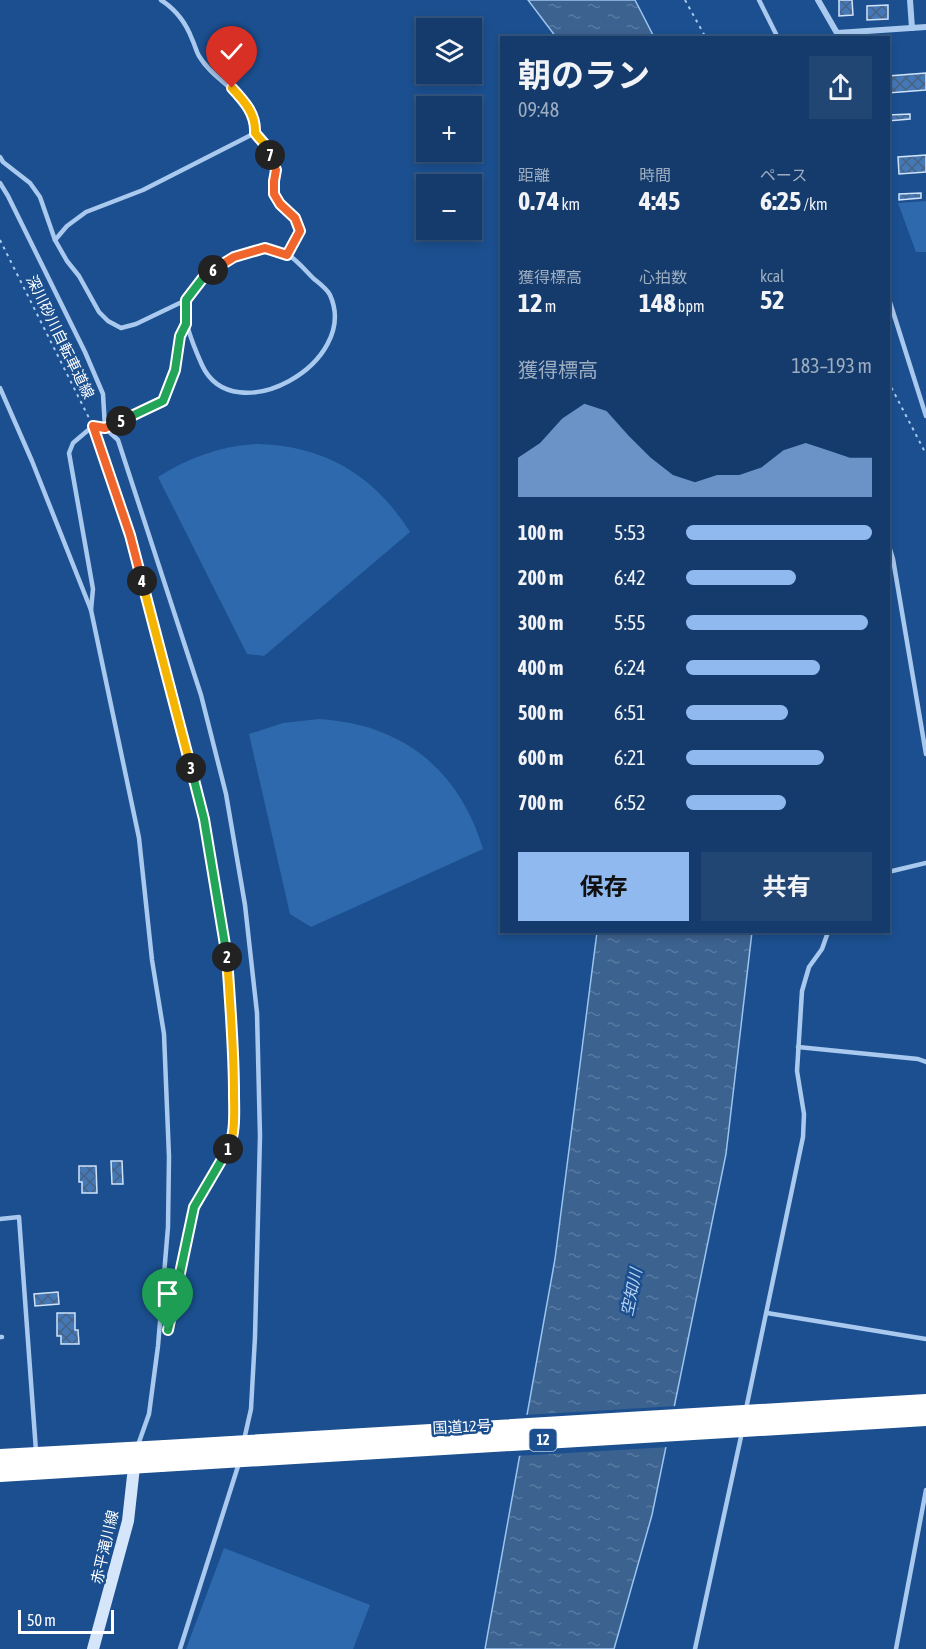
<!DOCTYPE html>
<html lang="ja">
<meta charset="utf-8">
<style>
body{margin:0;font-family:"Asap Condensed","Noto Sans JP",sans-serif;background:#214673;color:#f1f3f6;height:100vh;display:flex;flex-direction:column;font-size:22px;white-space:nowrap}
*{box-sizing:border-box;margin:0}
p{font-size:20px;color:#9dadc1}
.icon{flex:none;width:33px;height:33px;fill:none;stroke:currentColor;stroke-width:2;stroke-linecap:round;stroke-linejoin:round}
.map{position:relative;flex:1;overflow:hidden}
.drawer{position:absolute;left:500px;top:36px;width:390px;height:897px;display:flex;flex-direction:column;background:#143b6b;border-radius:0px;box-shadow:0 3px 9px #0003,0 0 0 2px #33557e}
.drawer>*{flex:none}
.buttons{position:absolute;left:416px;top:18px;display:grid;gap:12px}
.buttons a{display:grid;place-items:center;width:66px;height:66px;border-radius:0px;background:#143b6b;box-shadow:0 3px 9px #0003,0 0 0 2px #33557e;font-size:30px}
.scale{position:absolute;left:18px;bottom:15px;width:96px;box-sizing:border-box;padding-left:6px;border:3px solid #fff;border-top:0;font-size:16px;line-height:21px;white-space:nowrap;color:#fff;-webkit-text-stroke:4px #1b4f8f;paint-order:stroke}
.pin{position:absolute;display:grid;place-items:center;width:51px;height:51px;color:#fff;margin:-62px -26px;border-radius:50% 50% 50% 0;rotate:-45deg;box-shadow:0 0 6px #0007}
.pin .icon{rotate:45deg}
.km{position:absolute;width:30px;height:30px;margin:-15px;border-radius:50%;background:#222;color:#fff;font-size:16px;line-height:30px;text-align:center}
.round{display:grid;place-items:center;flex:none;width:63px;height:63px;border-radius:0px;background:#214673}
.overview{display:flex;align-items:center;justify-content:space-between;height:102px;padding:0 18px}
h1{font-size:33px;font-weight:700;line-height:45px}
.stats{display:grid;grid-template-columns:repeat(3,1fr);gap:9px;height:102px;padding:6px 18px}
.stats div{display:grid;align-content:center}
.stats b{font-size:26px;font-weight:700}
.stats small{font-size:16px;font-weight:400}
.stats p{font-size:16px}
.chart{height:168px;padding:12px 18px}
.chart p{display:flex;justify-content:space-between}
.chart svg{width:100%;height:108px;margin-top:6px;fill:#90b9f0;opacity:.7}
.button{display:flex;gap:12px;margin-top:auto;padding:12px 18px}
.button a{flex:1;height:69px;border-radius:0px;background:#90b9f0;color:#111;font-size:24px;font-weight:700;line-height:69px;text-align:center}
.button a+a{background:#214673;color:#f1f3f6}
ul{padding:0 18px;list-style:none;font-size:20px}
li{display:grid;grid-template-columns:96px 72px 1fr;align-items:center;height:45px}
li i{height:15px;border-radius:8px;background:#90b9f0}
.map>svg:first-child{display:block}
.green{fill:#2e69ad}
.water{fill:url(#water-ripples);stroke:#9cc4f0;stroke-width:1.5}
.pier{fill:#1b4f8f}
.building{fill:url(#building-cross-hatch);stroke:#cfe3fa;stroke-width:1.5}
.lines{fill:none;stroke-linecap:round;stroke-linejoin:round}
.path{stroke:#a9c9ee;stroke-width:2;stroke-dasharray:3 4.5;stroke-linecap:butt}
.lane{stroke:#a9c9ee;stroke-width:4.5}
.street{stroke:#a9c9ee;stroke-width:6}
.secondary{stroke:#d6e6fa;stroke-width:12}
.highway{stroke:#fff;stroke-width:18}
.highway-bridge{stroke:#fff;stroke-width:18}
.split-1-casing{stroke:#fff;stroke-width:12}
.split-2-casing{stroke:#fff;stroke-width:12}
.split-3-casing{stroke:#fff;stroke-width:12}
.split-4-casing{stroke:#fff;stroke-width:12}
.split-5-casing{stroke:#fff;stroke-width:12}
.split-6-casing{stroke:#fff;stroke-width:12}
.split-7-casing{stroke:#fff;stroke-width:12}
.split-8-casing{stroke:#fff;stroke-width:12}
.split-1{stroke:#22a559;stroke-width:8}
.split-2{stroke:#f5b400;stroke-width:8}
.split-3{stroke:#22a559;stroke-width:8}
.split-4{stroke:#f5b400;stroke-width:8}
.split-5{stroke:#f0652b;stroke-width:8}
.split-6{stroke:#22a559;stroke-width:8}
.split-7{stroke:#f0652b;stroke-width:8}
.split-8{stroke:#f5b400;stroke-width:8}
.labels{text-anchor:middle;stroke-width:5;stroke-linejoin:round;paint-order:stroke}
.shield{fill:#1b4f8f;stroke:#bbcadd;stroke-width:1.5}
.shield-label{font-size:14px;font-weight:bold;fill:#fff}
.street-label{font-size:15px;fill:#fff;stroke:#1b4f8f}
.water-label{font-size:16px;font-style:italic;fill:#b5d3f5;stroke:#1b4f8f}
</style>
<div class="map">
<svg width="926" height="1649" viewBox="0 0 926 1649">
<defs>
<pattern id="water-ripples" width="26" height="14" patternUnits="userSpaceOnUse" patternTransform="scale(1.5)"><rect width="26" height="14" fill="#3c6290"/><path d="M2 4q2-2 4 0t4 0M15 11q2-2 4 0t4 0" fill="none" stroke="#597aa1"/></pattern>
<pattern id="building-cross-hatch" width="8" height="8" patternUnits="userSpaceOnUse" patternTransform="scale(1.5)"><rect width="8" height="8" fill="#4478b7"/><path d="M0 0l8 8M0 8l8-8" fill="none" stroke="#486282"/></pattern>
</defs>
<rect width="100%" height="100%" fill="#1b4f8f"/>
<g class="green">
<path d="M926 201V252H916L898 203Z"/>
<path d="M258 444C325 446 374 475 410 532L264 656 247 654 158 477C190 457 221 446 258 444Z"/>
<path d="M319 719C402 724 459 769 483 849L311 927 290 914 249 734 283 723Z"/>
<path d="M224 1548 370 1605 353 1649H186Z"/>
</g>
<g class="water">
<path d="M528 0H635L654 37H556Z"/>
<path d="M597 932H752L726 1154 652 1515 614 1649H485L555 1259Z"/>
</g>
<path class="pier" d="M677 1406 669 1447 516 1456 524 1415Z"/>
<g class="building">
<path d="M839 0H852L853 15 839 16Z"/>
<path d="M888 5V19L867 20V6Z"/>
<path d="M926 73V90L888 93V76Z"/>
<path d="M910 114V119L888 121V115Z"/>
<path d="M926 155V172L899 174 898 157Z"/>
<path d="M921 193V198L899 200V194Z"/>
<path d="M111 1161H122L123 1184H112Z"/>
<path d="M79 1166H96L97 1193H82V1182H79Z"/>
<path d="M58 1292 59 1304 35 1306 34 1294Z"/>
<path d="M57 1313H75V1330H78L79 1344H61V1336H57Z"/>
</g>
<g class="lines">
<g class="path">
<path d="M685 0 706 38"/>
<path d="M0 240 89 418"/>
<path d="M888 381 926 454"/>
<path d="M96 435 130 535 179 716 204 819 226 945 234 1049 232 1136 226 1152 194 1207 170 1323"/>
</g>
<g class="lane">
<path d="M161 0C175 9 186 23 192 39 195 45 196 51 199 56 216 85 256 95 255 133L267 147 276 170 274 181V194L280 204 295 218 300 231 287 254"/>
<path d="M759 0 778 38"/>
<path d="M0 157 3 162 30 183 40 197 55 240 67 261 79 276 99 312 108 321 121 328 136 324 186 300"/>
<path d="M0 183 8 196 85 352 103 394 105 428"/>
<path d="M55 240 67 226 86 212 143 190 255 133"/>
<path d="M265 248C271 250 280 251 287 254 296 259 306 271 314 279 319 283 327 289 330 295 361 363 233 433 202 365 195 349 180 316 187 299 188 296 193 291 195 288 215 263 235 257 265 248Z"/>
<path d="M888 296 926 416"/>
<path d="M0 388 32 461 91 610 139 838 152 960 164 1034 169 1157 168 1227 158 1346 149 1414 138 1445"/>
<path d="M105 428 163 401 175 370 180 336 186 324"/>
<path d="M888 543 893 559 926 754"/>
<path d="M91 610 93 589 69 453 73 443 93 426 105 428 118 440 201 695 226 794 245 905 257 1013 260 1136 255 1337 251 1409 244 1440"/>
<path d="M888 872 926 863"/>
<path d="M798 1047 918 1059 926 1062"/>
<path d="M0 1219 19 1217 36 1451"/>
<path d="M767 1313 926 1339"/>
<path d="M0 1337H2"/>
<path d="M746 1409 803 1137 804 1114 797 1071 802 991 809 967 822 949 828 932"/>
<path d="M180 1649 239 1463"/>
<path d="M695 1649 742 1432"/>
<path d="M896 1649 926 1490"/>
</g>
<g class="street">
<path d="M818 0 837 33 926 27"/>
<path d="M910 0 912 28"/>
</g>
<path class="secondary" d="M93 1649 128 1521 135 1458"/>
<g class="highway">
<path d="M0 1458 165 1449"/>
<path d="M0 1473 161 1463"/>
</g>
<g class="highway-bridge">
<path d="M165 1449 926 1403"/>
<path d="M161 1463 926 1417"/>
</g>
</g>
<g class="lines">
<g class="split-1-casing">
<path id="split-1" d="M168 1330 194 1207 228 1149"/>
</g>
<g class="split-2-casing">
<path id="split-2" d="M227 957C230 1003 234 1048 234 1094 234 1111 236 1133 228 1149"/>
</g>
<g class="split-3-casing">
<path id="split-3" d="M191 768 204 819 227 957"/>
</g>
<g class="split-4-casing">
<path id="split-4" d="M142 581 191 768"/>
</g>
<g class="split-5-casing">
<path id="split-5" d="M121 421 105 428 93 426 130 535 142 581"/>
</g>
<g class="split-6-casing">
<path id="split-6" d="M121 421 163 401 175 370 180 336 186 324V300L206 274 213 270"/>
</g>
<g class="split-7-casing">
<path id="split-7" d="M213 270 234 257 265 248 287 255 300 231 295 218 280 204 274 194V181L276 170 270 155"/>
</g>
<g class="split-8-casing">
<path id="split-8" d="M232 88C245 102 256 114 255 133L267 147 270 155"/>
</g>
<use href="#split-1" class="split-1"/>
<use href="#split-2" class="split-2"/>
<use href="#split-3" class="split-3"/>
<use href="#split-4" class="split-4"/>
<use href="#split-5" class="split-5"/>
<use href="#split-6" class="split-6"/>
<use href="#split-7" class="split-7"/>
<use href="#split-8" class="split-8"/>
</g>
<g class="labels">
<rect class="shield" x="529.5" y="1429" width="27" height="22" rx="4.5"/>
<g class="shield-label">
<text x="543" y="1445">12</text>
</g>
<g class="street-label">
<text transform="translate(60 337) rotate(64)" y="5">深川砂川自転車道線</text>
<text transform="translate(462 1427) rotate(-3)" y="5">国道12号</text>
<text transform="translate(105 1547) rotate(-77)" y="5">赤平滝川線</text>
</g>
<g class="water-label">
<text transform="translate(631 1292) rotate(-78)" y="6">空知川</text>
</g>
</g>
</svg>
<div class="buttons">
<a><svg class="icon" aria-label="layers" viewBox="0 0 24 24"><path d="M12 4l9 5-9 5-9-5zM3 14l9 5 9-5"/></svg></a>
<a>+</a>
<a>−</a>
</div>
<div class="scale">50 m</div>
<div class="pin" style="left:168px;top:1330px;background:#1e9e55"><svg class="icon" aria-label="arrive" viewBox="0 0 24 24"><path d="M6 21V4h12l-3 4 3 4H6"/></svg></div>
<div class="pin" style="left:232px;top:88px;background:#d93025"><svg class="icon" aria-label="check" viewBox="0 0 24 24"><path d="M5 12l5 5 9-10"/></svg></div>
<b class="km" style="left:228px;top:1149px">1</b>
<b class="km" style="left:227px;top:957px">2</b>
<b class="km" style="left:191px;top:768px">3</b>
<b class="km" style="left:142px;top:581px">4</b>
<b class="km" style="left:121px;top:421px">5</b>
<b class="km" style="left:213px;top:270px">6</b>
<b class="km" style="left:270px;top:155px">7</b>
<section class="drawer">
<div class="overview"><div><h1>朝のラン</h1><p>09:48</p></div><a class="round"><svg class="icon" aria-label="share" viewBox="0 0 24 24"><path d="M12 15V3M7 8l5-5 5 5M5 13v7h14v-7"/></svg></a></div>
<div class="stats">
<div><p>距離</p><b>0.74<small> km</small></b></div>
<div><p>時間</p><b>4:45</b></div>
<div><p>ペース</p><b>6:25<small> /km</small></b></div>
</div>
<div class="stats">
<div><p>獲得標高</p><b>12<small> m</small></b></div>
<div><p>心拍数</p><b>148<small> bpm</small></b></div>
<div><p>kcal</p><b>52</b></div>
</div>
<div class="chart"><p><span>獲得標高</span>183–193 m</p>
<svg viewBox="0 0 160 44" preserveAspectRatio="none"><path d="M0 44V28L10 22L20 12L30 6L40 9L50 19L60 28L70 35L80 38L90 35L100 35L110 32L120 25L130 22L140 25L150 28L160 28V44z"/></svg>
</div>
<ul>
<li><b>100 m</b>5:53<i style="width:100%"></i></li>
<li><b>200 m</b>6:42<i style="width:59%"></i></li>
<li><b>300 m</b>5:55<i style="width:98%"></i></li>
<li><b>400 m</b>6:24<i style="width:72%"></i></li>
<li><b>500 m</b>6:51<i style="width:55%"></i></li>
<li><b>600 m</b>6:21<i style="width:74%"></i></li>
<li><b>700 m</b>6:52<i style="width:54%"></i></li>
</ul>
<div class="button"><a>保存</a><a>共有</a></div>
</section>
</div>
